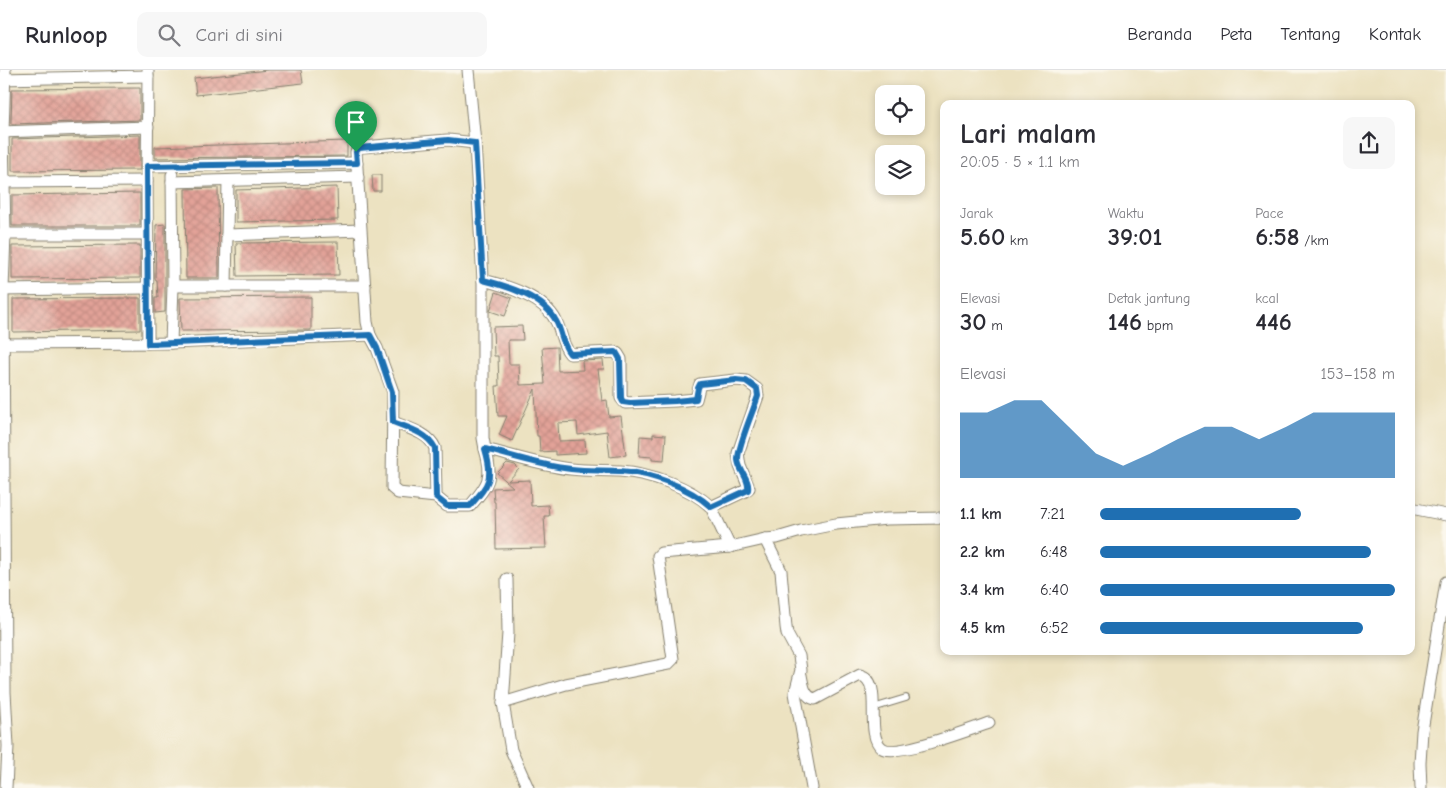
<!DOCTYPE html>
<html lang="id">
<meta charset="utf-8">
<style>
body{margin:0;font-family:"Comic Neue",sans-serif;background:#f7f7f7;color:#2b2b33;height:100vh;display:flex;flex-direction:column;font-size:19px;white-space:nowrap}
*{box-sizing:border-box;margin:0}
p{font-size:16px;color:#7c7c81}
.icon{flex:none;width:28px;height:28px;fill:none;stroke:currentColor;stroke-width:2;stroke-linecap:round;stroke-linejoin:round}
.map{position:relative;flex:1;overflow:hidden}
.sheet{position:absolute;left:940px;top:30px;width:475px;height:555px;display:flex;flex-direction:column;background:#fff;border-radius:10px;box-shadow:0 2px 8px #0003}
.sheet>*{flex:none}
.controls{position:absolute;left:875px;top:15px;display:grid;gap:10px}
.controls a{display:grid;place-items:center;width:50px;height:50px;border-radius:10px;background:#fff;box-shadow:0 2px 8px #0003;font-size:25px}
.pin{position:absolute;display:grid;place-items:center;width:42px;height:42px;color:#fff;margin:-51px -21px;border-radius:50% 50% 50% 0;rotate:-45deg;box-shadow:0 0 5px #0007}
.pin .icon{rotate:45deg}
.round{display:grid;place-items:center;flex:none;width:52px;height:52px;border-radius:10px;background:#f7f7f7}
.headline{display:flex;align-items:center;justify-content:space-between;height:85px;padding:0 20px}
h1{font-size:28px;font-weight:700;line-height:38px}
.figures{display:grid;grid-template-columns:repeat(3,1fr);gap:8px;height:85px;padding:5px 20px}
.figures div{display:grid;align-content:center}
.figures b{font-size:25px;font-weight:700}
.figures small{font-size:14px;font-weight:400}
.figures p{font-size:14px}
.chart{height:140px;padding:10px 20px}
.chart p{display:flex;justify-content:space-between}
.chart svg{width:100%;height:90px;margin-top:5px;fill:#1f6fb2;opacity:.7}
ul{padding:0 20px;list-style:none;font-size:16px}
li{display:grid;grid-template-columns:80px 60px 1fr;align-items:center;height:38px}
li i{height:12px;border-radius:6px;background:#1f6fb2}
header{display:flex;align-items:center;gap:30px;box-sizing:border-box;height:70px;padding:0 25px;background:#fff;border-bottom:1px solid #e1e1e2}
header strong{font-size:24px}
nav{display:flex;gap:28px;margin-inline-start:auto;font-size:18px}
.search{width:350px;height:45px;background:#f7f7f7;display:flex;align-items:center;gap:12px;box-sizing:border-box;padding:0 18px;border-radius:10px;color:#7c7c81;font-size:19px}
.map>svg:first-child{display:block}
.building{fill:url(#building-cross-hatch)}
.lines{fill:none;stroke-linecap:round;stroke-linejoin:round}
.service-casing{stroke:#847f6e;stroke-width:8}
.minor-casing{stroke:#847f6e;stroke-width:13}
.service{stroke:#fff;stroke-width:5.5}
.minor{stroke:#fff;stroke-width:11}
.route-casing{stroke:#fff;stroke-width:10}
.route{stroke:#1f6fb2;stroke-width:6}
</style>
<header>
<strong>Runloop</strong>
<div class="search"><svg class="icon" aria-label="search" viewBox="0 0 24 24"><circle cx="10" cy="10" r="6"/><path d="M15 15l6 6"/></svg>Cari di sini</div>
<nav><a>Beranda</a><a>Peta</a><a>Tentang</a><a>Kontak</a></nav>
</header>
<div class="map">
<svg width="1446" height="718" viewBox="0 0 1446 718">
<defs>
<pattern id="building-cross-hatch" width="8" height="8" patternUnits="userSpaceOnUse" patternTransform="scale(1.25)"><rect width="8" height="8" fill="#e2a298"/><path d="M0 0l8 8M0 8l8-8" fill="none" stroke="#c18b82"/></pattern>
</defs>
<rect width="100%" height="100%" fill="#fbf7ec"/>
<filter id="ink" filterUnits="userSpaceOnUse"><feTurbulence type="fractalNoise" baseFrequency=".02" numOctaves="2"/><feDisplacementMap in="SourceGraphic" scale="10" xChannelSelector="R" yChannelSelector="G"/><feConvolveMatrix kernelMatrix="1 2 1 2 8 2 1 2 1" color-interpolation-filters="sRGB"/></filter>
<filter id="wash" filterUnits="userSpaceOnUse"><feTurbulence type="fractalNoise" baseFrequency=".0096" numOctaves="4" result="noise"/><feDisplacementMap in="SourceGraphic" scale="20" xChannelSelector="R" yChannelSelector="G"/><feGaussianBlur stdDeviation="1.12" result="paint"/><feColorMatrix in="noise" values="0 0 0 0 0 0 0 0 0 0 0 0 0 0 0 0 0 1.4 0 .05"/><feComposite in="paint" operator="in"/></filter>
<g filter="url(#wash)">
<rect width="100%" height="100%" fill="#ece2c1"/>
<g id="blocks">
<g class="building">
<path d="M268 0H301L303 13 196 25 194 8Z"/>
<path d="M140 18V50L11 54V52L12 19Z"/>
<path d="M140 65V100L12 101V69Z"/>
<path d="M347 71V86L155 88V77Z"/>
<path d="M372 105H381V121H373Z"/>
<path d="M337 117 338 150 236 152V120Z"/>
<path d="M218 118 219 208H186L185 119Z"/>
<path d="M140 123V156H12V125Z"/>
<path d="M165 154V242L155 243V228H158L157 210H156L155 208 156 155Z"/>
<path d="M338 172 339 205 237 206 236 173Z"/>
<path d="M140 175V208L12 209V176Z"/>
<path d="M496 222 512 228 505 246 490 241Z"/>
<path d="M311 227V260L181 261 180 228Z"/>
<path d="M133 228H140V260L13 262V229Z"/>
<path d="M522 256 523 270H508L509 294H519L520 315 545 314 542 278 557 277 558 301 583 300 582 291 603 290 604 299H598L602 331 607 330 609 347 621 346 626 385 610 387 607 361 578 365 577 352 558 353 559 371 585 370 586 383 555 385V381L540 382 539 366H537L535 319 512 371 499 365 507 346H498L496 316H499L498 286H494L493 257Z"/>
<path d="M653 364 666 365 664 391 652 390V387L639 386 640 366 653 367Z"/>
<path d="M507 393 515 395 519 399 508 411 530 410 531 436 548 435 549 446H544L546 478 496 479 495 432H494L493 418 513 417 497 403Z"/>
</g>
</g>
</g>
<g filter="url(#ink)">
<use href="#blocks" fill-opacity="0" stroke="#847f6e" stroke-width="1"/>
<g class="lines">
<g class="service-casing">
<path id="service" d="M873 638 906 628"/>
</g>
<g class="minor-casing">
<g id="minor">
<path d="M5 0 3 62 5 164 3 220 5 622 8 676 6 718"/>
<path d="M468 0 475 73 483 210V368L485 379C513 386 542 396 571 399 587 401 604 400 620 401 650 403 690 417 711 437L730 477 765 469 781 501 786 557 787 564 799 586 801 600 795 623 812 718"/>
<path d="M0 9 148 6"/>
<path d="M0 62 148 57"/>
<path d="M147 96 357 93"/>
<path d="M0 112 147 111"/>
<path d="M172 112 358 107"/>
<path d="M0 164H147"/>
<path d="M227 165 360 160"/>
<path d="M483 210C507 216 544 227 556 251 562 262 561 274 570 284L615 282 618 284 621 289V328L625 333 675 331 696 329 700 314 736 310 746 311 757 319 758 326 738 383 740 396 749 418 745 421 711 437"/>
<path d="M173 216H365"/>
<path d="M226 216 228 111"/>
<path d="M0 220 147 218"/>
<path d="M370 265 377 278 393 322 392 418 398 423 436 427"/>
<path d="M148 273 147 111 148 0"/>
<path d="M171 273 173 216 172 105"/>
<path d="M0 274 171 273 370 265 367 252 356 82 359 78 363 77 448 70 475 73"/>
<path d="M393 352C408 358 429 363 435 378L436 427 447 436H470C488 415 494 408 485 379"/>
<path d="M1411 438 1446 445"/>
<path d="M765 469 777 468 801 461 836 454 887 449 944 448"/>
<path d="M507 509 508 563 503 633 566 614 668 594 673 589 658 486 661 483 730 477"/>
<path d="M801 605C803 615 804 627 815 629L860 605C885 611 863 663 882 678 895 688 972 659 989 653"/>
<path d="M503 633 511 680 528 718"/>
<path d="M1421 718 1420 693 1422 661 1446 512"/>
</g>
</g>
<use href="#service" class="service"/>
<use href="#minor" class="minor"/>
</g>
</g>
<g class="lines" filter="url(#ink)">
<g class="route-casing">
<path id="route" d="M448 70 475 73 483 210C507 216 544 227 556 251 562 262 562 274 570 284L616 282 620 289 621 328 623 332 630 333 675 331 696 329 698 318 700 314 736 310 746 311 757 319 758 326C754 339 737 378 738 390 739 401 750 409 748 420L711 437C689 417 651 403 620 401 604 400 587 401 571 399 542 396 513 386 485 379 494 409 489 414 470 436H447L436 427 435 378C428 363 408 358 393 352L392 322 377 278 370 265 148 274 147 96 357 93 356 82 359 78Z"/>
</g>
<use href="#route" class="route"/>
</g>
</svg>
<div class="controls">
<a><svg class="icon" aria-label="locate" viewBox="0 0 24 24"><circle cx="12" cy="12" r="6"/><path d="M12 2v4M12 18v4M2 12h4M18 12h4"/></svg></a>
<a><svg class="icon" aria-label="layers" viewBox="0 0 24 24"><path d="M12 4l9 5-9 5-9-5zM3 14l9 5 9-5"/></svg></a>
</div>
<div class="pin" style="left:356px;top:82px;background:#1e9e55"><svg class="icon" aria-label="arrive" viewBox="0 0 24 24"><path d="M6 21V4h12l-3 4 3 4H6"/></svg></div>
<section class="sheet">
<div class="headline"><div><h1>Lari malam</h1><p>20:05 · 5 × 1.1 km</p></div><a class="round"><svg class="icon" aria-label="share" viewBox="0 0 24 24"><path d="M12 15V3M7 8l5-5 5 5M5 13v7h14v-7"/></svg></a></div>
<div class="figures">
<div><p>Jarak</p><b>5.60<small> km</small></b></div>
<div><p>Waktu</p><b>39:01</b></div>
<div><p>Pace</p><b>6:58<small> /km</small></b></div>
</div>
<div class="figures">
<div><p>Elevasi</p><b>30<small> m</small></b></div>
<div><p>Detak jantung</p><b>146<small> bpm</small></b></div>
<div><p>kcal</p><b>446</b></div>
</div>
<div class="chart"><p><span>Elevasi</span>153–158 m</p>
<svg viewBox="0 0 160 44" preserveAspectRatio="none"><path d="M0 44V12L10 12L20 6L30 6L40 19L50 32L60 38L70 32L80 25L90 19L100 19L110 25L120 19L130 12L140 12L150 12L160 12V44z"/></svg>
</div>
<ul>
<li><b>1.1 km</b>7:21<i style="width:68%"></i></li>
<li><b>2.2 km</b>6:48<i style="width:92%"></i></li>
<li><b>3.4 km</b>6:40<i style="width:100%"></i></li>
<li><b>4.5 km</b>6:52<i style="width:89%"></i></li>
</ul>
</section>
</div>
